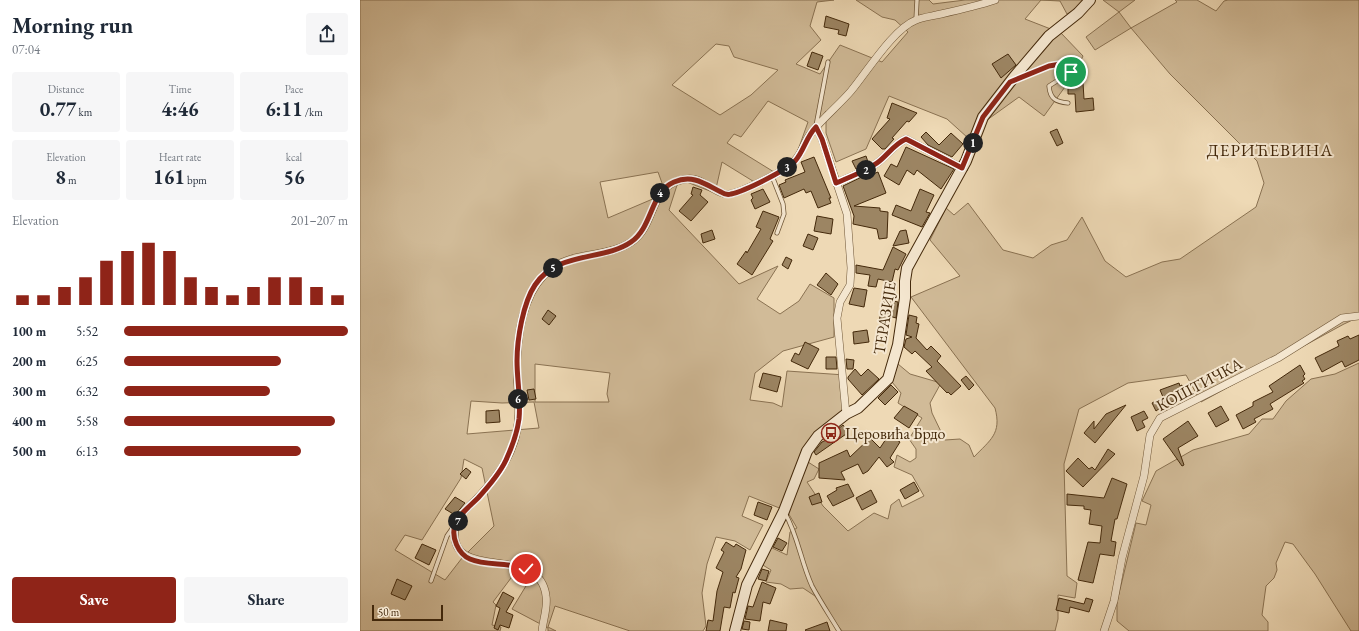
<!DOCTYPE html>
<meta charset="utf-8">
<style>
body{margin:0;font-family:"EB Garamond",serif;background:#f6f6f7;color:#1f2937;height:100vh;display:flex;flex-direction:column;font-size:15px;white-space:nowrap}
*{box-sizing:border-box;margin:0}
p{font-size:13px;color:#747a83}
.icon{flex:none;width:22px;height:22px;fill:none;stroke:currentColor;stroke-width:2;stroke-linecap:round;stroke-linejoin:round}
.map{position:relative;flex:1;overflow:hidden}
.drawer{display:flex;flex-direction:column;background:#fff;width:360px}
.drawer>*{flex:none}
.scale{position:absolute;left:12px;bottom:10px;width:71px;box-sizing:border-box;padding-left:4px;border:2px solid #44290b;border-top:0;font-size:11px;line-height:14px;white-space:nowrap;color:#44290b;-webkit-text-stroke:3px #f4e6cf;paint-order:stroke}
.pin{position:absolute;display:grid;place-items:center;width:34px;height:34px;color:#fff;margin:-17px;border:2px solid #fff;border-radius:50%;box-shadow:0 1px 4px #0007}
.km{position:absolute;width:20px;height:20px;margin:-10px;border-radius:50%;background:#222;color:#fff;font-size:11px;line-height:20px;text-align:center}
.round{display:grid;place-items:center;flex:none;width:42px;height:42px;border-radius:4px;background:#f6f6f7}
.head{display:flex;align-items:center;justify-content:space-between;height:68px;padding:0 12px}
h1{font-size:22px;font-weight:700;line-height:30px}
.stats{display:grid;grid-template-columns:repeat(3,1fr);gap:6px;height:68px;padding:4px 12px}
.stats div{display:grid;align-content:center;border-radius:4px;background:#f6f6f7;text-align:center}
.stats b{font-size:20px;font-weight:700}
.stats small{font-size:11px;font-weight:400}
.stats p{font-size:11px}
.chart{height:112px;padding:8px 12px}
.chart p{display:flex;justify-content:space-between}
.chart svg{width:100%;height:72px;margin-top:4px;stroke:#8f2418;stroke-width:6}
.cta{display:flex;gap:8px;margin-top:auto;padding:8px 12px}
.cta a{flex:1;height:46px;border-radius:4px;background:#8f2418;color:#fff;font-size:16px;font-weight:700;line-height:46px;text-align:center}
.cta a+a{background:#f6f6f7;color:#1f2937}
ul{padding:0 12px;list-style:none;font-size:13px}
li{display:grid;grid-template-columns:64px 48px 1fr;align-items:center;height:30px}
li i{height:10px;border-radius:5px;background:#8f2418}
main{display:flex;flex:1;min-height:0}
.map>svg:first-child{display:block}
.green{fill:#d1bb98;stroke:#8a7252;fill-rule:evenodd}
.building{fill:#9c8563;stroke:#44290b}
.lines{fill:none;stroke-linecap:round;stroke-linejoin:round}
.lane-casing{stroke:#6e5536;stroke-width:5}
.street-casing{stroke:#6e5536;stroke-width:8}
.secondary-casing{stroke:#44290b;stroke-width:12}
.lane{stroke:#f4e6cf;stroke-width:3.5}
.street{stroke:#f4e6cf;stroke-width:7}
.secondary{stroke:#f4e6cf;stroke-width:10}
.route-casing{stroke:#fff;stroke-width:8}
.route{stroke:#8f2418;stroke-width:5}
.labels{text-anchor:middle;stroke-width:4;stroke-linejoin:round;paint-order:stroke}
.street-label{font-size:16px;fill:#44290b;stroke:#f4e6cf}
.poi-label{font-size:16px;fill:#44290b;stroke:#f4e6cf;text-anchor:start}
.neighbourhood-label{font-size:17px;letter-spacing:1px;fill:#44290b;stroke:#f4e6cf}
</style>
<main>
<section class="drawer">
<div class="head"><div><h1>Morning run</h1><p>07:04</p></div><a class="round"><svg class="icon" aria-label="share" viewBox="0 0 24 24"><path d="M12 15V3M7 8l5-5 5 5M5 13v7h14v-7"/></svg></a></div>
<div class="stats">
<div><p>Distance</p><b>0.77<small> km</small></b></div>
<div><p>Time</p><b>4:46</b></div>
<div><p>Pace</p><b>6:11<small> /km</small></b></div>
</div>
<div class="stats">
<div><p>Elevation</p><b>8<small> m</small></b></div>
<div><p>Heart rate</p><b>161<small> bpm</small></b></div>
<div><p>kcal</p><b>56</b></div>
</div>
<div class="chart"><p><span>Elevation</span>201–207 m</p>
<svg viewBox="0 0 160 44" preserveAspectRatio="none"><path d="M5 44V38M15 44V38M25 44V33M35 44V27M45 44V17M55 44V11M65 44V6M75 44V11M85 44V27M95 44V33M105 44V38M115 44V33M125 44V27M135 44V27M145 44V33M155 44V38"/></svg>
</div>
<ul>
<li><b>100 m</b>5:52<i style="width:100%"></i></li>
<li><b>200 m</b>6:25<i style="width:70%"></i></li>
<li><b>300 m</b>6:32<i style="width:65%"></i></li>
<li><b>400 m</b>5:58<i style="width:94%"></i></li>
<li><b>500 m</b>6:13<i style="width:79%"></i></li>
</ul>
<div class="cta"><a>Save</a><a>Share</a></div>
</section>
<div class="map">
<svg width="999" height="631" viewBox="0 0 999 631">
<rect width="100%" height="100%" fill="#eed9b5"/>
<filter id="stains"><feTurbulence type="fractalNoise" baseFrequency=".005" numOctaves="4"/><feColorMatrix values="0 0 0 0 .2 0 0 0 0 .09 0 0 0 0 .02 0 0 0 .5 -.17"/></filter>
<radialGradient id="worn" r=".72"><stop offset=".6" stop-color="#630" stop-opacity="0"/><stop offset="1" stop-color="#630" stop-opacity=".3"/></radialGradient>
<g class="green">
<path d="M0 0H474L457 2 450 26 461 40 436 64 460 74 480 45 522 62 548 32 535 20 522 17 496 0H569L573 4 605 0H734L707 14 700 1 681 0 665 19 701 33 723 56 715 73 684 116 659 97 627 120 607 171 608 138 587 119 529 96 506 149 476 162 466 133V111L438 150 448 122 408 101 381 137 374 134 367 143 414 172 396 183 362 162 355 193 319 179 309 210 379 284 418 266 397 299 420 314 439 301 450 284 474 298V337L423 351 395 373 390 400 413 403 422 407 427 371 485 375 488 407 457 433 448 462 459 469 454 479 447 482 463 506 488 531 514 513 528 519 531 505 539 499 542 507 564 496 552 475 534 467 537 455 550 462 556 458V449L549 439 562 418 538 403 541 393 532 382 538 364 550 374 581 383 570 403 572 413 585 440 600 439 609 445 614 457C630 440 642 434 635 408L551 297 600 276 570 240 586 208 594 215 608 203 643 250 673 258 691 245 707 240 722 217 745 261 766 277 802 262 820 259 896 207 904 183 897 161 810 74 771 28 735 50 726 37 759 12 743 0H775L759 12 771 28 817 2 815 0H837L856 11 864 1 868 0H999V317L984 324 841 402 826 375 768 383 719 409 704 464 707 576 717 583 715 598 698 595V619L695 631H482L455 596 443 588 430 589 421 584 406 582 411 570 401 564 410 547 427 555 430 532 437 528 427 511 389 496 382 516 403 525 390 550 375 541 356 537 347 564 342 593 346 626 343 631H270L195 606 188 627 196 631H188V628L152 609 172 576 157 570 133 602 136 605 132 625 141 627 140 631H0ZM356 44 369 46 374 57 418 70 391 95 360 115 312 85ZM298 172 302 183 295 198 248 218 240 182ZM175 364 250 373 247 394 249 402H175ZM111 401 142 403 174 402 179 428 107 434ZM104 459 122 468 134 526 102 558 85 580 35 550 45 535 62 540 101 478Z"/>
<path d="M999 363V631H991L955 574 933 544 925 542 916 563 917 570 914 578 906 586 902 615 908 622V631H769L757 621V602L776 523 786 525 791 505 782 501 796 471 833 450 889 434 902 419H913L926 401 951 379 975 374Z"/>
</g>
<g class="building">
<path d="M466 16 489 24 486 36 478 34 479 30 464 27Z"/>
<path d="M452 52 463 56 458 70 447 66Z"/>
<path d="M648 54 656 65 641 78 632 64Z"/>
<path d="M723 83 724 99 733 98 734 110 716 112 715 94H708V84Z"/>
<path d="M532 103 557 113 549 122 547 121 532 138 534 139 525 149H522L512 139 530 119 527 118Z"/>
<path d="M697 129 703 143 697 146 690 132Z"/>
<path d="M566 132 579 145 591 133 603 144 592 157 568 145 561 137Z"/>
<path d="M546 147 594 169 581 189 557 170 554 175 547 170 539 185 524 176 531 164 537 167Z"/>
<path d="M506 156 508 162 496 169 492 161Z"/>
<path d="M454 157 471 198H469L471 203 458 208 451 191 446 193 444 189 424 198 419 185 426 182 425 180 445 172 441 162Z"/>
<path d="M512 172 513 174 518 172 526 193 494 206 520 208V211L528 212 527 238 519 239 517 229 493 224 494 216 483 186Z"/>
<path d="M333 187 342 190 340 195 348 202 331 221 319 211 333 195 331 194Z"/>
<path d="M403 189 410 202 395 209 391 200 393 198 391 194Z"/>
<path d="M560 189 574 195 566 212 570 213 562 227 532 215 536 205 551 211Z"/>
<path d="M403 211 419 217 410 239 413 241 392 275 377 264 386 251 387 253 401 229 396 227Z"/>
<path d="M457 216 473 219 471 234 454 231Z"/>
<path d="M352 230 355 239 343 243 341 234Z"/>
<path d="M546 230 549 243 533 246 540 231Z"/>
<path d="M448 234 458 238 453 250 443 246Z"/>
<path d="M533 247 546 254 538 270 535 269 532 282 518 279 516 287 508 286 510 275 496 273V265L523 270Z"/>
<path d="M426 257 432 260 428 269 422 265Z"/>
<path d="M466 273 478 284 471 295 457 285Z"/>
<path d="M494 288 507 290 504 307 489 304Z"/>
<path d="M524 299 538 302 536 318 529 316 525 327 519 321Z"/>
<path d="M188 310 196 316 189 325 182 319Z"/>
<path d="M549 315 557 317 556 323 559 324 556 338 567 350 571 346 581 356 577 361 601 386 591 395 588 392 587 393 566 371 572 367 555 351 552 354 544 347 546 339 552 337 546 335Z"/>
<path d="M507 330 509 342 494 344 493 332Z"/>
<path d="M999 335V360L985 367 982 361 962 372 955 358 979 346 977 341 988 336 990 339Z"/>
<path d="M445 342 459 349 448 369 431 361 435 353 439 355Z"/>
<path d="M466 357H476L477 369H466Z"/>
<path d="M486 359 494 360 493 369H487Z"/>
<path d="M940 365 945 374 943 376 945 379 942 381 944 383 910 404 913 409 894 419 896 422 883 429 876 415 893 406V402L913 392 909 386Z"/>
<path d="M495 369 501 376 508 369 519 379 502 395 488 379V377Z"/>
<path d="M403 373 421 377 417 392 399 387Z"/>
<path d="M606 376 614 385 609 390 601 380Z"/>
<path d="M819 383 820 386 822 385 827 396 804 405 796 411 792 403 803 397 800 390Z"/>
<path d="M531 385 538 392 525 405 518 398Z"/>
<path d="M174 389 176 399 169 400 167 390Z"/>
<path d="M766 405 735 443 724 433 734 421V429L746 414Z"/>
<path d="M544 406 558 414 549 428 534 418Z"/>
<path d="M861 406 869 420 856 427 848 413Z"/>
<path d="M139 410 140 422 126 423V411Z"/>
<path d="M784 411 788 418 782 421 785 427 777 431 771 417Z"/>
<path d="M828 421 838 436 818 448 824 465 822 466 803 439Z"/>
<path d="M483 425 489 432 456 455 454 452 462 442 475 436 473 433Z"/>
<path d="M531 436 540 442 530 458 534 462 527 467 519 457 508 471 503 474 498 464 481 472 485 480 459 478V463L487 450 490 457 510 438 520 448 526 439 528 440Z"/>
<path d="M748 449 755 454 723 487 706 471 718 458 729 469 732 467 735 470Z"/>
<path d="M106 468 111 472 106 479 100 474Z"/>
<path d="M752 478 767 484 757 519H755L751 541 756 542 754 556 740 554 733 583 718 580 728 542 740 543 742 526 729 524 731 510 724 509V506L707 505V494L744 498Z"/>
<path d="M554 482 559 491 545 499 540 490Z"/>
<path d="M488 484 494 496 473 506 467 496 477 490 476 488Z"/>
<path d="M511 490 517 502 502 510 496 498Z"/>
<path d="M459 493 462 502 452 505 449 497Z"/>
<path d="M95 497 105 503 95 515 85 509Z"/>
<path d="M398 502 412 507 407 520 394 515Z"/>
<path d="M418 538 427 543 422 551 413 547Z"/>
<path d="M366 542 374 547 376 544 386 550 381 569 376 577 379 578 375 593 373 592 370 608 364 607 360 631H346L348 620 353 621 357 591 363 572 356 568 364 552 361 550Z"/>
<path d="M62 544 76 550 69 565 55 558Z"/>
<path d="M402 569 409 571 406 581 398 579Z"/>
<path d="M37 579 52 586 45 600 31 594Z"/>
<path d="M402 582 416 588 410 604 403 602 400 621 385 619 388 606 393 607Z"/>
<path d="M143 592 154 598 146 612 153 615 149 628 140 625 138 630 134 628 140 608 136 606Z"/>
<path d="M699 598 724 604 726 598 733 600 729 612 710 607 709 613 696 610Z"/>
<path d="M410 620 427 624 426 631H408Z"/>
<path d="M384 621 390 622 389 630 382 629Z"/>
<path d="M467 622 470 631H446L445 630Z"/>
</g>
<g class="lines">
<g class="lane-casing">
<g id="lane">
<path d="M556 20 557 0"/>
<path d="M655 80 689 66 708 65 711 68V72L689 86C690 99 696 102 708 103"/>
<path d="M456 126 468 62"/>
<path d="M412 176 423 204 424 214 417 233"/>
<path d="M425 513C438 536 441 562 452 586 460 601 470 616 479 631"/>
<path d="M71 581 87 536 94 526"/>
</g>
</g>
<g class="street-casing">
<g id="street">
<path d="M456 127 462 139 487 214 491 268 490 285 480 302 477 318 486 414"/>
<path d="M476 183C490 177 504 172 517 163 527 156 534 144 546 139L602 168"/>
<path d="M182 631C183 620 188 607 186 596 180 542 88 584 95 529 97 514 113 504 122 493 136 478 148 461 154 442 163 415 156 387 157 360 158 328 164 289 192 268 215 251 251 258 274 240 294 225 291 189 318 181 342 173 346 189 365 194 375 196 420 173 430 165 442 157 443 142 452 132 464 117 479 105 491 91 507 72 533 29 556 20 563 17 573 16 581 14 599 10 617 6 635 0"/>
<path d="M744 631 754 601 762 558 784 476 790 435 800 418 918 358 982 318 999 316"/>
</g>
</g>
<g class="secondary-casing">
<path id="secondary" d="M375 631 387 585 424 511 447 451 458 436 486 414 498 408 528 379 538 345 545 298V281L547 268 606 161 623 117 654 77 689 36 718 13 730 0"/>
</g>
<use href="#lane" class="lane"/>
<use href="#street" class="street"/>
<use href="#secondary" class="secondary"/>
</g>
<g class="lines">
<g class="route-casing">
<path id="route" d="M166 569C148 562 126 566 110 559 98 554 91 537 95 525 99 514 110 506 118 498 128 487 140 473 146 460 152 447 157 434 159 419 161 400 157 380 157 361 157 339 163 303 175 285 197 251 244 261 271 242 293 227 290 192 314 182 333 174 345 184 361 192 364 194 368 195 371 194 385 191 425 171 435 161 444 151 446 137 456 127L462 139 476 183C490 177 504 172 517 163 527 156 534 144 546 139L602 168 623 117 650 82 689 66 701 64 708 65 711 68V72"/>
</g>
<use href="#route" class="route"/>
</g>
<defs>
<g id="bus-ring" transform="scale(1)"><circle r="9.5" fill="#f4e6cf" stroke="#8f2418" stroke-width="1.5"/><path d="M-5-6H5V4H4V6H2V4H-2V6H-4V4H-5ZM-3.5-4V0h7V-4ZM-3.5 1.2v1.5H-2V1.2ZM2 1.2v1.5H3.5V1.2Z" fill="#8f2418"/></g>
</defs>
<g fill-rule="evenodd">
<use href="#bus-ring" x="471" y="433"/>
</g>
<g class="labels">
<g class="street-label">
<text transform="translate(524 318) rotate(-81)" y="6">ТЕРАЗИЈЕ</text>
<text transform="translate(839 384) rotate(-28)" y="6">КОШТИЧКА</text>
</g>
<g class="poi-label">
<text x="485" y="439">Церовића Брдо</text>
</g>
<g class="neighbourhood-label">
<text x="910" y="156">ДЕРИЋЕВИНА</text>
</g>
</g>
<rect width="100%" height="100%" filter="url(#stains)"/>
<rect width="100%" height="100%" fill="url(#worn)"/>
</svg>
<div class="scale">50 m</div>
<div class="pin" style="left:711px;top:72px;background:#1e9e55"><svg class="icon" aria-label="arrive" viewBox="0 0 24 24"><path d="M6 21V4h12l-3 4 3 4H6"/></svg></div>
<div class="pin" style="left:166px;top:569px;background:#d93025"><svg class="icon" aria-label="check" viewBox="0 0 24 24"><path d="M5 12l5 5 9-10"/></svg></div>
<b class="km" style="left:613px;top:143px">1</b>
<b class="km" style="left:506px;top:170px">2</b>
<b class="km" style="left:427px;top:167px">3</b>
<b class="km" style="left:300px;top:193px">4</b>
<b class="km" style="left:193px;top:268px">5</b>
<b class="km" style="left:158px;top:399px">6</b>
<b class="km" style="left:98px;top:521px">7</b>
</div>
</main>
